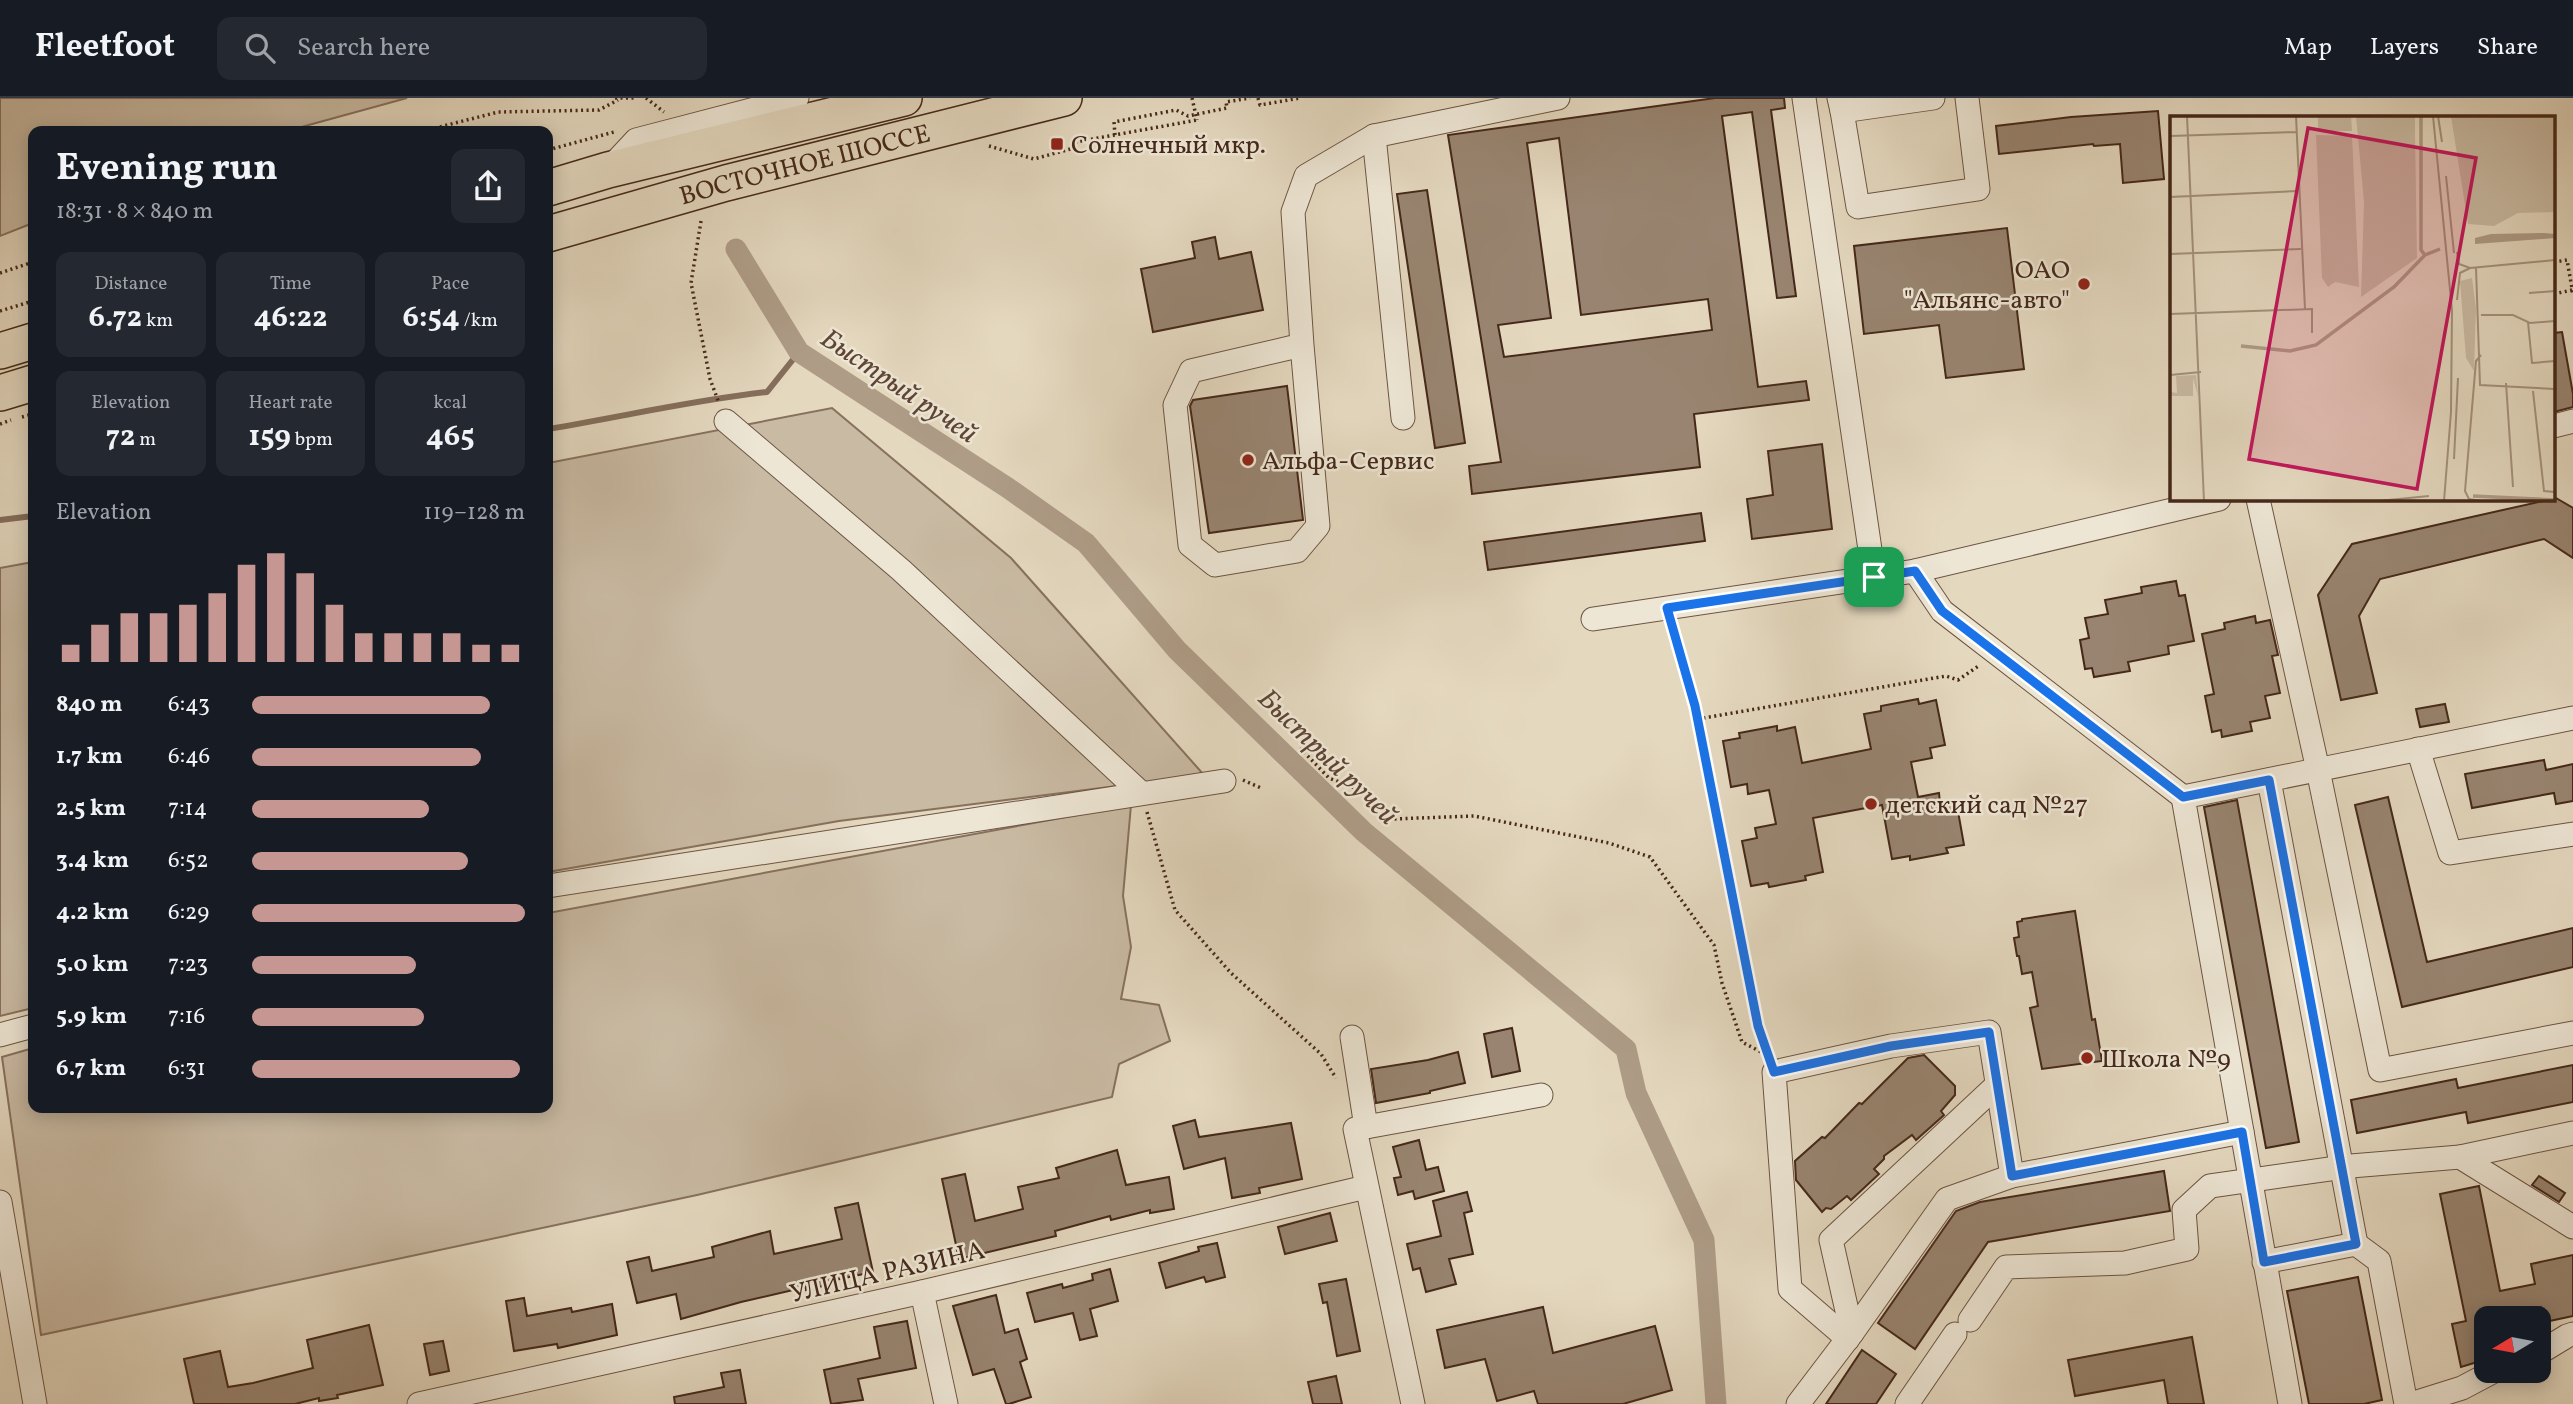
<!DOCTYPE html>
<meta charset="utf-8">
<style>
body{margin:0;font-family:Vollkorn,serif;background:#242831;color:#f1f3f6;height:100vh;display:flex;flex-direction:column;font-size:26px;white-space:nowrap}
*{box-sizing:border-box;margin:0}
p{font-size:23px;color:#9ea1a6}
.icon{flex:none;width:38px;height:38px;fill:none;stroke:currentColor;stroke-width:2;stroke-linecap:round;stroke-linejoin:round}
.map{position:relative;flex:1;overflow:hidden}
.panel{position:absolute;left:28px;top:28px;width:525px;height:987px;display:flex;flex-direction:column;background:#171b24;border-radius:14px;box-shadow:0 4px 18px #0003}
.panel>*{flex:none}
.needle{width:46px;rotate:260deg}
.fabs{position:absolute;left:2474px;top:1208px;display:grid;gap:14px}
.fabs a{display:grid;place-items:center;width:77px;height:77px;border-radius:14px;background:#171b24;box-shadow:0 4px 18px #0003;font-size:35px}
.pin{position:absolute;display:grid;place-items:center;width:60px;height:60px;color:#fff;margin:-30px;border-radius:14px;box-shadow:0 4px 10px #0006}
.round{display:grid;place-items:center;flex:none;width:74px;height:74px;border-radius:14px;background:#242831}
.summary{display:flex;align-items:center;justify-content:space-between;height:119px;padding:0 28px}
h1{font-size:38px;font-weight:700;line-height:52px}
.figures{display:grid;grid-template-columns:repeat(3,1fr);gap:10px;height:119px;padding:7px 28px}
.figures div{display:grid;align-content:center;border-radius:14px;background:#242831;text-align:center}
.figures b{font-size:30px;font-weight:700}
.figures small{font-size:19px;font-weight:400}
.figures p{font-size:19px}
.chart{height:196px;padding:14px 28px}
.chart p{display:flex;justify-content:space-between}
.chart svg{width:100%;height:126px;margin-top:7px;stroke:#c59692;stroke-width:6}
ul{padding:0 28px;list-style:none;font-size:23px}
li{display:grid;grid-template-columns:112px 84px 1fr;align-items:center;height:52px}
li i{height:18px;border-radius:9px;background:#c59692}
header{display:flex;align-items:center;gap:42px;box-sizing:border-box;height:98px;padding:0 35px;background:#171b24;border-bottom:2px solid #363941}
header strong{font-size:33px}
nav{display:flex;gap:38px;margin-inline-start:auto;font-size:24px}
.search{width:490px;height:63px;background:#242831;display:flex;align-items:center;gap:18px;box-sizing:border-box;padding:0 24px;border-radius:14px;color:#9ea1a6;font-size:26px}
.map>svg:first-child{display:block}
.green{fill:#c9baa3;stroke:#87715e;stroke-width:2}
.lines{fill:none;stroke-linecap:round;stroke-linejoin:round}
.stream{stroke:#846e5b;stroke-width:6}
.canal{stroke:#ae9c87;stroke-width:21}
.building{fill:#988470;stroke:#45281a;stroke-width:2;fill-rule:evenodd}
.minor-casing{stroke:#6d5443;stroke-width:25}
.highway-casing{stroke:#45281a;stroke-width:38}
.path{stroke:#45281a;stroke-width:3.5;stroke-dasharray:2 3.5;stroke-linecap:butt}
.minor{stroke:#ede6d5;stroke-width:23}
.highway{stroke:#e4d8bf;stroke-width:35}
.path-bridge{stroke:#45281a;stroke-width:3.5;stroke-dasharray:2 3.5;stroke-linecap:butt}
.route-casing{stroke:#fff;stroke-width:14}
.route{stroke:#1a73e8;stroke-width:9}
.poi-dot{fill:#8f2418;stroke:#ede6d5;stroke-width:2.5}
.labels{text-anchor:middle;stroke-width:5;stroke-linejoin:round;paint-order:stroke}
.poi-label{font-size:26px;fill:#45281a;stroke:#ede6d5;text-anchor:start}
.street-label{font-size:26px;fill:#45281a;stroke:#ede6d5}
.water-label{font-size:28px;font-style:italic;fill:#5f4535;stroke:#ede6d5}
.inset-river{fill:none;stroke:#ae9c87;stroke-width:3.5}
.inset-road{fill:none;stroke:#a4927d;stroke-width:2}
.view{fill:#c2185b;fill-opacity:0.15;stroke:#c2185b;stroke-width:3.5}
.inset-edge{fill:none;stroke:#45281a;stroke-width:3.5}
</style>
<header>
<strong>Fleetfoot</strong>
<div class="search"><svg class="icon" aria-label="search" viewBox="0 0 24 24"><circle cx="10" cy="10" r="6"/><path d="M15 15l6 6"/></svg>Search here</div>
<nav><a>Map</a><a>Layers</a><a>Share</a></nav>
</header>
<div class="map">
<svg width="2573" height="1306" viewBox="0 0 2573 1306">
<rect width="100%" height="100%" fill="#e4d8bf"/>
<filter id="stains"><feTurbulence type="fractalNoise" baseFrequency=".00286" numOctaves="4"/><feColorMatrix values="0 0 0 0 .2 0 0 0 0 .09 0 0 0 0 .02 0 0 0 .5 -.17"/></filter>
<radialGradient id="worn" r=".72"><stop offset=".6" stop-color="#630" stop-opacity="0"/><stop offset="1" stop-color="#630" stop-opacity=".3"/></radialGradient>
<g class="green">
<path d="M0 0H407L287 33H33V125L0 138Z"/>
<path d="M832 310 1011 460 1204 677 839 723 548 774V365Z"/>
<path d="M33 464V910L0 918V470Z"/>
<path d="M1131 707 1123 798 1131 849 1121 901 1159 907 1170 943 1119 966 1112 999 697 1097 41 1237 2 959 33 950V1010H548V815Z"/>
</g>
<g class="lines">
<g class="stream">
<path d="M548 331C621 319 694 302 767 294L799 254"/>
<path d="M0 422 33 418"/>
</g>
<path class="canal" d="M736 151 799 254 1008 390 1086 445 1177 552 1364 734 1626 951 1636 995 1704 1142 1716 1306"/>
</g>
<g class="building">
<path d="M1715 0H1784L1785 10 1771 12 1796 198 1777 200 1752 14 1722 18 1758 289 1806 283 1809 302 1694 316 1700 369 1472 396 1469 368 1501 364 1448 37ZM1559 40 1581 217 1708 201 1712 232 1504 259 1498 227 1551 220 1527 45Z"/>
<path d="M2158 13 2164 81 2123 85 2120 46 2094 48 2093 46 1999 56 1996 28 2071 19Z"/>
<path d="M1427 92 1465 345 1435 350 1397 96Z"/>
<path d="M2007 130 2024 271 1946 280 1939 227 1864 236 1854 148Z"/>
<path d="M1215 139 1219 161 1251 154 1263 212 1153 234 1141 171 1195 160 1192 144Z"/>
<path d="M2562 234 2573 296V309L2554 314V235Z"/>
<path d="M1287 288 1303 422 1209 435 1190 308 1193 302Z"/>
<path d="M1822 346 1832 431 1752 441 1747 401 1773 397 1768 353Z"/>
<path d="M2556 400 2573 410V460L2544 441 2380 481 2359 518 2377 595 2341 602 2318 497 2352 446Z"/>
<path d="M1701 415 1705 443 1488 472 1484 444Z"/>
<path d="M2176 483 2179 498 2185 497 2194 543 2168 548 2169 556 2128 564 2130 573 2094 579 2092 570 2085 571 2080 542 2089 540 2085 520 2108 516 2105 502 2142 495 2141 489Z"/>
<path d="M2255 518 2256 525 2270 522 2278 557 2272 558 2280 595 2265 598 2270 620 2250 624 2252 633 2222 639 2221 632 2212 634 2205 598 2214 596 2202 536 2225 531 2224 525Z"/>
<path d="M1918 601 1919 606 1936 602 1945 647 1930 650 1932 660 1911 664 1918 699 1939 695 1940 705 1956 702 1964 747 1946 750 1948 755 1910 762V758L1892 761 1882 707 1813 720 1823 774 1805 778 1806 782 1769 789 1768 785 1751 788 1742 743 1757 740 1755 730 1776 726 1769 692 1748 696 1747 686 1731 689 1723 643 1740 640 1739 635 1777 628V633L1795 629 1802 665 1871 651 1864 616 1881 613V608Z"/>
<path d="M2445 606 2449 624 2420 629 2416 611Z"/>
<path d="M2544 662 2546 672 2573 666V703L2556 706 2554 695 2472 710 2465 676Z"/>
<path d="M2388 699 2427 864 2573 830V869L2402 909 2355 707Z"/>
<path d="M2237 702 2299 1044 2266 1050 2204 709Z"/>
<path d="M2075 813 2092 922 2095 921 2102 963 2042 971 2030 910 2038 908 2032 874 2022 876 2019 858H2017L2014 840 2019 839 2017 824 2022 823V821Z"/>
<path d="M1512 930 1520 973 1492 979 1484 936Z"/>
<path d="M1458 954 1465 985 1430 993V995L1376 1005 1371 971 1428 962Z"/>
<path d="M1924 957 1955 988V997L1941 1013 1944 1017 1916 1042 1912 1037 1884 1058V1061L1874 1071 1879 1076 1851 1102 1847 1098 1831 1111 1826 1110 1822 1114 1796 1082 1795 1063 1822 1039 1825 1040 1859 1005 1862 1006 1908 960Z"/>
<path d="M2573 967V1004L2468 1025 2466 1014 2357 1035 2351 1002 2456 981 2458 990Z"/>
<path d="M1195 1022 1199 1039 1291 1025 1302 1081 1259 1090 1260 1095 1232 1100 1225 1060 1184 1071 1173 1028Z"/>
<path d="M1419 1042 1426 1072 1438 1069 1444 1093 1415 1101 1413 1093 1398 1097 1394 1080 1401 1079 1393 1049Z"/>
<path d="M1117 1052 1126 1087 1169 1079 1174 1111 1150 1115V1112L1111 1122 1110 1118 1055 1133 1056 1138 959 1161 942 1081 965 1076 975 1123 1023 1111 1018 1089 1059 1080 1056 1070Z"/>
<path d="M2164 1073 2170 1113 1988 1144 1915 1251 1878 1225 1956 1113 1980 1104Z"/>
<path d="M2539 1078 2565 1095 2559 1104 2532 1087Z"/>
<path d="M2479 1088 2500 1193 2535 1186 2531 1166 2573 1157V1218L2545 1224 2541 1209 2487 1220V1261L2461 1269 2452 1226 2466 1223 2440 1096Z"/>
<path d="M1467 1094 1472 1113 1464 1115 1473 1156 1449 1161 1456 1186 1426 1194 1420 1170 1413 1172 1407 1146 1441 1138 1433 1103Z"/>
<path d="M858 1105 873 1174 826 1184 827 1187 806 1192V1189L741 1204 681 1221 676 1196 637 1205 627 1164 649 1159 652 1173 714 1159 712 1149 770 1133 774 1156 842 1141 835 1110Z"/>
<path d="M1330 1115 1337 1143 1285 1156 1278 1129Z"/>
<path d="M1217 1145 1225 1179 1206 1184 1204 1179 1166 1190 1159 1165 1199 1153 1198 1149Z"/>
<path d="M1110 1171 1118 1203 1090 1211 1097 1238 1080 1242 1073 1215 1035 1224 1027 1195 1062 1186 1063 1190 1093 1182 1092 1176Z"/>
<path d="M2358 1179 2382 1302 2364 1306H2309L2287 1193Z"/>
<path d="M1346 1181 1360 1253 1337 1258 1327 1204 1323 1205 1319 1186Z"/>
<path d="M996 1197 1005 1235 1018 1231 1027 1261 1020 1264 1031 1299 1009 1306H1006L994 1271 973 1277 953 1208Z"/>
<path d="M524 1200 527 1218 571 1210 572 1214 612 1206 617 1237 558 1250 557 1246 514 1253 506 1203Z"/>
<path d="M1543 1209 1553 1255 1655 1228 1672 1292 1623 1306H1538L1534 1293 1497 1303 1485 1261 1445 1270 1437 1232Z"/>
<path d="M907 1223 916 1270 858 1281 863 1302 831 1306 824 1272 880 1260 874 1229Z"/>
<path d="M369 1227 383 1287 337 1297 338 1300 319 1303V1300L295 1306H194L184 1261 220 1253 228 1289 253 1285 313 1270 307 1242Z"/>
<path d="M2192 1239 2204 1306H2168L2164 1282 2075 1298 2068 1262Z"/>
<path d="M443 1243 449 1273 430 1277 424 1246Z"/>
<path d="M1862 1252 1896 1276 1876 1306H1826Z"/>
<path d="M740 1272 746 1306H675L674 1299 724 1289 721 1275Z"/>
<path d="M1336 1278 1342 1306H1313L1308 1284Z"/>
</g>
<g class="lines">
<g class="minor-casing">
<g id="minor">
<path d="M1804 0 1874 479"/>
<path d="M1839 0 1842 13 1933 0"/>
<path d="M1842 13 1858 109 1978 91 1967 0"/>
<path d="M1374 38 1403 320"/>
<path d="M608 72 636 42 797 0"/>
<path d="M1302 247 1191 273 1175 307 1190 447 1215 467 1297 453 1318 428 1302 247 1293 114 1306 78 1374 38 1558 0"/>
<path d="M726 323 901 472 1141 695"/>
<path d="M2554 328 2573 323"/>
<path d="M2258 401 2318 672 2380 972 2573 935"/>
<path d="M1915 473 1942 513 2183 699"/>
<path d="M1593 521 1915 473 2219 401"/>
<path d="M2418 651 2450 755 2573 736"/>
<path d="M548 788 1224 683"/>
<path d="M0 937 33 928"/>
<path d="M1352 939 1366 1029"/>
<path d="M2460 1059 2573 1129"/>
<path d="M0 1104 35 1306"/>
<path d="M2356 1146 2379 1163 2406 1306"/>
<path d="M2264 1164 2356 1146 2269 682"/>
<path d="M922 1194 946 1306"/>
<path d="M1970 1222 2006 1169 2125 1165 2187 1151 2184 1112 2210 1088 2351 1068 2460 1059 2573 1035"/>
<path d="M1852 1235 1831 1142 1997 987"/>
<path d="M1848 1241 1790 1191 1774 974 1891 948 1989 934 2012 1078"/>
<path d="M2539 1255 2567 1238 2573 1236"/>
<path d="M419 1306 922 1194 1366 1089"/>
<path d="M1413 1306 1355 1031 1541 997"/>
<path d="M1798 1306 1852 1235 1947 1101 2012 1078 2242 1034"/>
<path d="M1907 1306 1955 1236"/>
<path d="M2290 1306 2183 699 2573 620"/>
<path d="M2411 1306 2462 1290 2496 1272"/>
</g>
</g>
<g class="highway-casing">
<g id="highway">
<path d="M548 90 608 72 904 0"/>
<path id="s1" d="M548 136 726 85 1064 0"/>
<path d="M0 253 33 243"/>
<path d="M0 295 33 285"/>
</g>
</g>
<g class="path">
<path d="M615 0H634"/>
<path d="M646 0 664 14"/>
<path d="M1258 0 1260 7 1300 0"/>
<path d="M424 33 498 14 599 12 618 2"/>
<path d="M1115 37 1114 24 1176 12 1188 18 1227 10 1226 4 1250 0"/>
<path d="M989 48 1034 61 1074 50 1076 44 1197 22"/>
<path d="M548 52 614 34"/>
<path d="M701 123 691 185 710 281 719 305"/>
<path d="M2554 164 2567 162 2573 196"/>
<path d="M0 175 33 164"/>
<path d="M2554 196 2572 192"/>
<path d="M0 213 33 203"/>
<path d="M22 319 33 316"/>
<path d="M0 326 11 322"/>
<path d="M1672 529 1695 608 1758 928 1767 955"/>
<path d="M1698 621 1946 578 1958 582 1980 567"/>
<path d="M1300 650 1329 680 1363 693 1392 721 1474 718 1609 745 1650 759 1714 847 1722 885 1742 944 1763 955"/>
<path d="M1243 682 1261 690"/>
<path d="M1147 714 1175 812 1231 875 1321 956 1336 980"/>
</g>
<use href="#minor" class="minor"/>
<use href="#highway" class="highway"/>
<path class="path-bridge" d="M1192 0 1197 22"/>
</g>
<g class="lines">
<g class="route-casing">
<path id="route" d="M1915 473 1942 513 2183 699 2269 682 2356 1146 2264 1164 2242 1034 2012 1078 1989 934 1891 948 1774 974 1758 928 1695 608 1667 510Z"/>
</g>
<use href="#route" class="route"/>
</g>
<g class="poi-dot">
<rect x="1050" y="39" width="14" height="14" rx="3.5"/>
<circle cx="2084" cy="186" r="7"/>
<circle cx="1248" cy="362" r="7"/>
<circle cx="1871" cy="706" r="7"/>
<circle cx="2087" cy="960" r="7"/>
</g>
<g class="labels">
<g class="poi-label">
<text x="1071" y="55">Солнечный мкр.</text>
<text x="2070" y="180" text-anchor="end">ОАО<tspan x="2070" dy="30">"Альянс-авто"</tspan></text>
<text x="1262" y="371">Альфа-Сервис</text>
<text x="1885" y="715">детский сад №27</text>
<text x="2101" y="969">Школа №9</text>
</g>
<g class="street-label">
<text dy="9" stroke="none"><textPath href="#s1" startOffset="266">ВОСТОЧНОЕ ШОССЕ</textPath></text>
<text transform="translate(887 1173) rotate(-13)" y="9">УЛИЦА РАЗИНА</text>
</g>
<g class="water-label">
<text transform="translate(900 287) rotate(34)" y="10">Быстрый ручей</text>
<text transform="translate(1329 658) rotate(44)" y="10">Быстрый ручей</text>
</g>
</g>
<g transform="translate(2170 18)">
<rect width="385" height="385" fill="#e4d8bf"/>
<path d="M148 0H181L182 15H148ZM186 0H245V17L247 142 191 181 194 86ZM281 0H385V96L348 97 324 110 298 108ZM146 19 182 20 189 171 165 166 158 171 152 162ZM302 162 306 193 304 255 296 242 290 165ZM26 259 28 280 23 262V280H0V276L7 277 6 260Z" fill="#c9baa3"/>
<path d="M321 118 374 117 385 118V122L305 128V122Z" fill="#ae9c87"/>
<path class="inset-river" d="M251 0V134L255 139M71 230 120 235 146 229 224 171 255 139 270 133M303 380 385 384"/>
<path class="inset-road" d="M17 0 34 385M126 0 135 193M263 0 282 194 281 296 274 385M268 0 272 26M0 20 127 16M276 60 284 137M0 81 128 75M287 136 289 148 300 152 385 144M0 138 131 133M306 152 310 269 385 273M359 177 385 175M287 184 290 157 300 152M0 198 142 193V217M311 199H343L360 207 385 205M358 206 362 247 385 245M311 239 306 245 295 375 299 383 311 385M0 259 31 256M336 267 343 371M363 275 374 375 385 376M284 343 288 262M94 385H147M208 385 259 380"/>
<path class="view" d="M138 12 306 42 247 373 79 343Z"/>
<rect width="385" height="385" class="inset-edge"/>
</g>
<rect width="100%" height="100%" filter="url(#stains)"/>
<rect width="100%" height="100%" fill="url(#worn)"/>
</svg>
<div class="fabs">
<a><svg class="needle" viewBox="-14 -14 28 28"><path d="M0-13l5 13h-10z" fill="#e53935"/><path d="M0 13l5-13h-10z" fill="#9ea1a6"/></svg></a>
</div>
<div class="pin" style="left:1874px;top:479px;background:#1e9e55"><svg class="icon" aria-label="arrive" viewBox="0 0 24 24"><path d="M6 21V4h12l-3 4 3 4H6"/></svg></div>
<section class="panel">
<div class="summary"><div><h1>Evening run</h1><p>18:31 · 8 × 840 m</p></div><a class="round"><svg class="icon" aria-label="share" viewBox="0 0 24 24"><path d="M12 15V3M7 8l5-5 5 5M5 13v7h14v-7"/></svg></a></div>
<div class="figures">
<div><p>Distance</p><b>6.72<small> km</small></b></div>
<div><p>Time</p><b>46:22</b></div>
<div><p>Pace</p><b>6:54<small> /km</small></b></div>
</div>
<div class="figures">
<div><p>Elevation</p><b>72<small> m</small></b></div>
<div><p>Heart rate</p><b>159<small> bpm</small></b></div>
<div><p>kcal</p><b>465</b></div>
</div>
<div class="chart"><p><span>Elevation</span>119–128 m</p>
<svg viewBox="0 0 160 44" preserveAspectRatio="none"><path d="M5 44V38M15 44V31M25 44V27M35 44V27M45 44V24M55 44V20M65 44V10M75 44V6M85 44V13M95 44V24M105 44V34M115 44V34M125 44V34M135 44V34M145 44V38M155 44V38"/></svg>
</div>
<ul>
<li><b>840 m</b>6:43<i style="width:87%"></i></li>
<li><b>1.7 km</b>6:46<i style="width:84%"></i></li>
<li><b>2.5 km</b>7:14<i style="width:65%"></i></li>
<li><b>3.4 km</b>6:52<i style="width:79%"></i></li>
<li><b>4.2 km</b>6:29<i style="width:100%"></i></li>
<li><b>5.0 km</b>7:23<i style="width:60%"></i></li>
<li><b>5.9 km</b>7:16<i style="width:63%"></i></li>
<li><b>6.7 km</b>6:31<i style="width:98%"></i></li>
</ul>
</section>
</div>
